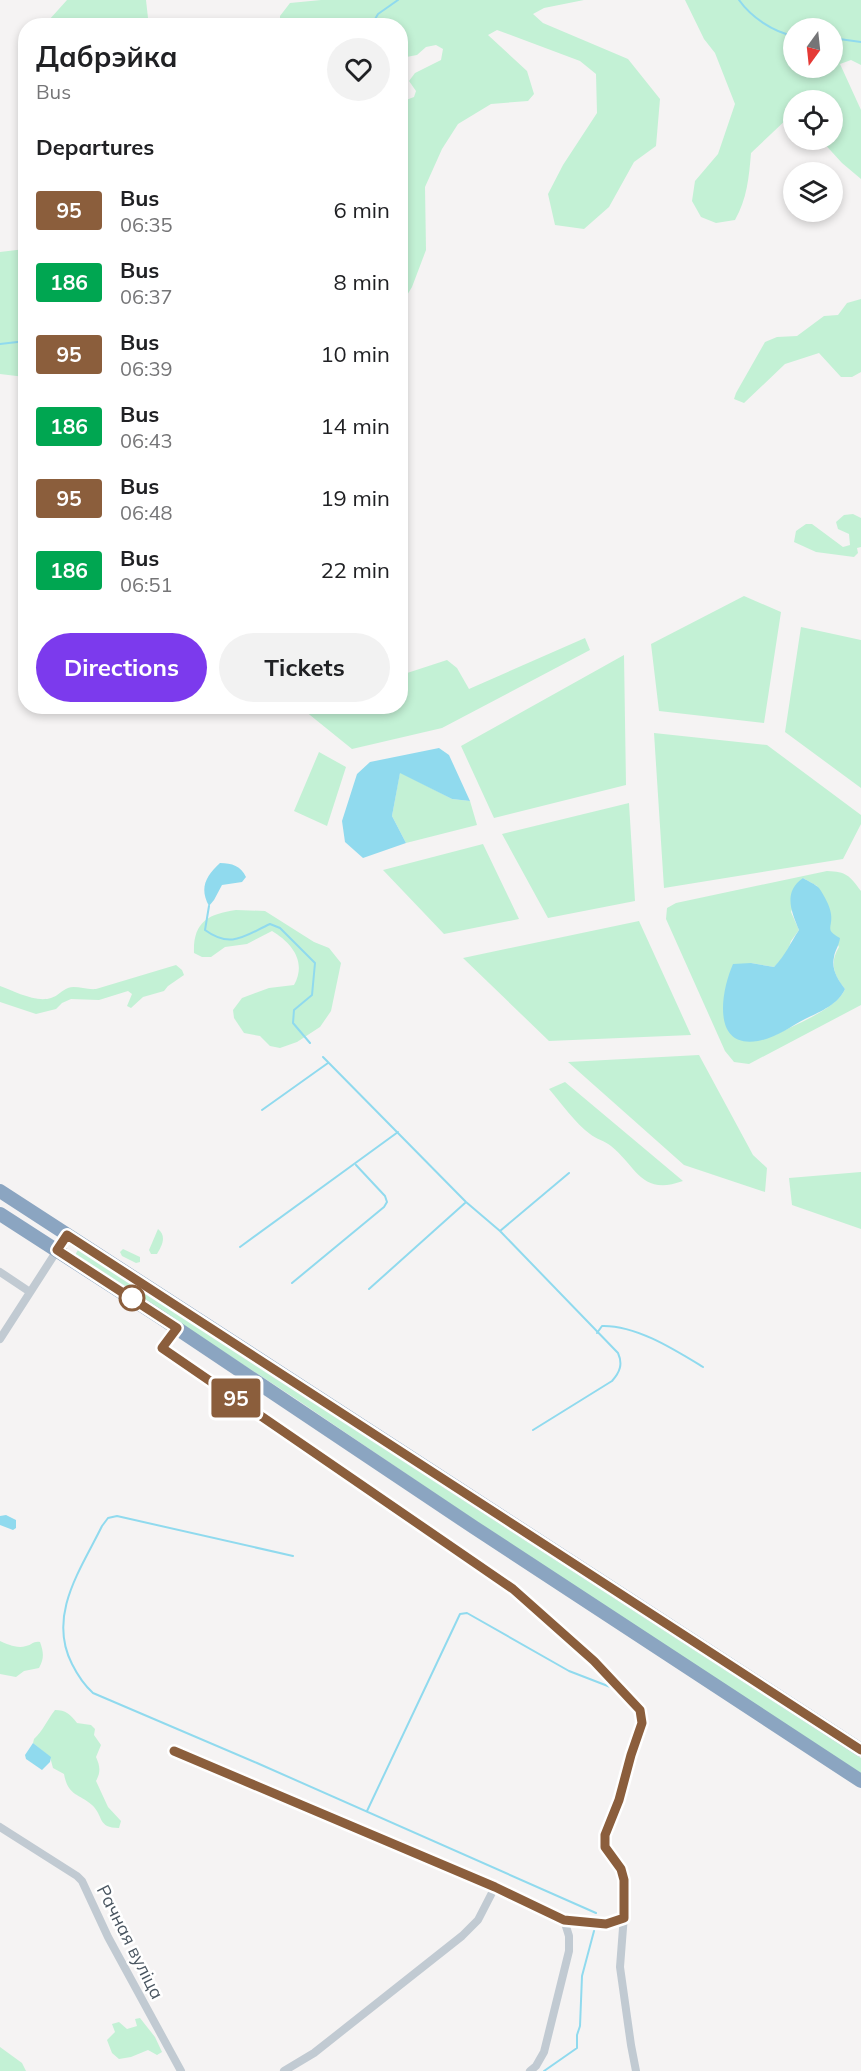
<!DOCTYPE html>
<meta charset="utf-8">
<style>
:root{--surface:#fff;--page:#f2f2f2;--text:#202124;--muted:#757577;--accent:#7c3aed}
body{margin:0;font-family:Mulish,sans-serif;background:var(--page);color:var(--text);height:100vh;display:flex;flex-direction:column;font-size:22px;white-space:nowrap}
*{box-sizing:border-box;margin:0}
p{font-size:20px;color:var(--muted)}
.icon{flex:none;width:33px;height:33px;fill:none;stroke:currentColor;stroke-width:2;stroke-linecap:round;stroke-linejoin:round}
.map{position:relative;flex:1;overflow:hidden}
.panel{position:absolute;left:18px;top:18px;width:390px;height:696px;display:flex;flex-direction:column;background:var(--surface);border-radius:24px;box-shadow:0 3px 9px #0003}
.panel>*{flex:none}
.badge{padding:0 12px;border-radius:4px;font-size:21px;line-height:39px}
.needle{width:39px;rotate:195deg}
.buttons{position:absolute;left:783px;top:18px;display:grid;gap:12px}
.buttons a{display:grid;place-items:center;width:60px;height:60px;border-radius:50%;background:var(--surface);box-shadow:0 3px 9px #0003;font-size:30px}
.map>.badge{position:absolute;translate:-50% -50%;box-shadow:0 0 0 3px #fff}
h2{padding:0 18px;font-size:22px;line-height:54px}
.round{display:grid;place-items:center;flex:none;width:63px;height:63px;border-radius:32px;background:var(--page)}
.head{display:flex;align-items:center;justify-content:space-between;height:102px;padding:0 18px}
h1{font-size:28px;font-weight:700;line-height:45px}
.button{display:flex;gap:12px;margin-top:auto;padding:12px 18px}
.button a{flex:1;height:69px;border-radius:36px;background:var(--accent);color:#fff;font-size:24px;font-weight:700;line-height:69px;text-align:center}
.button a+a{background:var(--page);color:var(--text)}
ul{padding:0;list-style:none}
li{display:flex;align-items:center;gap:18px;height:72px;padding:0 18px}
li div{flex:1}
li b{display:block;font-size:22px}
li em{font-style:normal}
li .badge{min-width:66px;font-weight:700;text-align:center}
.map>svg:first-child{display:block}
.green{fill:#c3f1d5;fill-rule:evenodd}
.water{fill:#90daee}
.lines{fill:none;stroke-linecap:round;stroke-linejoin:round}
.stream{stroke:#90daee;stroke-width:2}
.street{stroke:#c1cad2;stroke-width:8}
.highway{stroke:#8ba5c1;stroke-width:14}
.line-casing{stroke:#fff;stroke-width:14}
.line{stroke:#8b5e3c;stroke-width:9}
.stop-dot{fill:#fff;stroke:#8b5e3c;stroke-width:3}
.labels{text-anchor:middle;stroke-width:5;stroke-linejoin:round;paint-order:stroke}
.street-label{font-size:18px;fill:#4a5661;stroke:#fff}
</style>
<div class="map">
<svg width="861" height="2071" viewBox="0 0 861 2071">
<rect width="100%" height="100%" fill="#f5f3f3"/>
<path class="green" d="M67 0H146L148 18 145 25H55L49 20Z
M321 0H584L544 8 533 14 543 23 628 59 660 99 656 146 634 162 609 207 584 229 555 225 548 194 563 165 597 113 596 74 580 61 497 30 488 35 527 71 534 94 528 101 491 104 458 124 442 149 425 187 426 250 412 287 401 305V96L406 100 414 97 416 91 409 81 415 73 441 60 443 49 436 45 426 47 417 55 401 58 400 26 280 25V16L290 3Z
M685 0H861V65L851 60 840 64 861 110V179L842 163 821 140H832V100H794L793 118 789 117 751 153C749 177 747 199 735 220L716 223 701 217 692 201 695 181 718 154 735 104 715 53 704 39ZM794 28H832V68H794Z
M25 249H26L25 377 0 374V252Z
M861 299V372L852 377H841L819 353 785 364 744 403 734 399 736 393 765 342 777 337 797 336 824 316 838 315 847 303Z
M853 514 861 518V547L857 548 858 553 854 557 816 552 794 542 796 531 806 524H812L843 547 850 545 849 534 838 529 836 522 844 515Z
M744 596 781 612 764 723 659 711 651 644Z
M801 627 861 640V788L785 732Z
M585 638 590 650 442 728 352 749 305 711 306 706H400L401 675 447 660 457 668 469 689Z
M624 655 626 785 494 818 461 746Z
M654 733 767 745 861 815V824L843 859 664 888Z
M319 752 346 767 327 826 294 811Z
M400 772 452 799 470 801 477 825 406 843 392 816Z
M629 803 635 901 548 918 502 834Z
M483 844 519 919 444 934 383 870Z
M827 871C847 872 849 875 861 891V1005L749 1064 734 1062 725 1051 666 919 667 908 676 903ZM803 878 817 886 831 915 829 928 839 947C829 963 834 975 845 989 837 1009 794 1025 775 1035L751 963 774 967 787 953 791 941 799 930 791 912Z
M236 910 265 911 314 942 329 948 341 963 331 1011 320 1027 297 1042 280 1048 270 1046 260 1036 244 1033 234 1018 233 1010 242 998 269 988 294 985C307 962 292 943 272 931L247 944 225 947 211 957H202L194 953C193 922 208 914 236 910Z
M639 921 691 1035 549 1041 463 958Z
M176 965 182 970 184 975 168 986 164 991 143 997 131 1008 127 1006 132 994 128 991 99 1000 71 999 62 1003 56 1009 36 1014 0 1002V986C14 991 36 1003 51 998 58 996 62 990 68 988 75 985 86 990 96 989Z
M699 1055 753 1155 767 1168 765 1192 684 1165 568 1062Z
M565 1082 683 1181C641 1196 637 1167 611 1146 605 1141 596 1139 590 1134 576 1124 561 1103 549 1089Z
M861 1172V1229L792 1205 789 1178Z
M158 1229C167 1236 162 1246 157 1254H151L149 1250Z
M123 1249 140 1257V1262L136 1263 122 1256 120 1252Z
M78 1250 861 1758V1774L458 1509 293 1397 75 1255Z
M0 1641C7 1644 17 1649 26 1646 32 1645 33 1641 40 1642 44 1653 44 1659 39 1668L24 1671 16 1677 0 1674Z
M55 1710C66 1710 70 1714 77 1723L91 1725 95 1729 94 1735 101 1745 96 1757C100 1766 101 1772 96 1781L108 1807 121 1821 119 1828C97 1828 104 1816 92 1805 78 1793 68 1796 64 1774L53 1768 50 1757 33 1743 34 1739C43 1731 47 1720 55 1710Z
M140 2018 155 2037 162 2052 157 2055 148 2050 131 2057 119 2059 112 2053 107 2040 115 2032 112 2024 119 2022 127 2029 137 2026 135 2019Z
M0 2047 22 2063 26 2071H0Z"/>
<path class="water" d="M439 748 449 755 470 801 452 799 400 773 392 816 406 843 363 858 345 842 342 821 357 774 370 762Z
M220 863C232 863 241 866 246 877L242 882 222 885 214 900 209 906C199 888 206 876 220 863Z
M803 878C808 881 815 884 819 888 824 895 830 906 831 914 833 928 824 929 840 938 839 946 835 950 834 957 831 969 838 980 845 989 838 1005 819 1012 805 1019 790 1027 775 1038 758 1041 711 1049 721 991 733 964L751 963 774 967C787 953 789 945 799 930 791 911 783 892 803 878Z
M6 1515 16 1520V1528L13 1530 0 1525V1516Z
M33 1743 51 1757 50 1762 42 1770 26 1759 25 1755Z"/>
<g class="lines">
<path class="stream" d="M739 0C751 17 773 32 794 36
M371 26 378 14 398 0
M832 38 861 42
M0 344 26 341
M209 906 205 930C231 949 244 936 270 924L280 928 315 963 312 995 294 1010 293 1023 310 1043
M323 1057 466 1202 500 1231 618 1353C623 1364 620 1372 612 1381L533 1430
M262 1110 328 1063
M500 1231 569 1173
M240 1247 398 1132
M292 1283 384 1207 387 1202 385 1196 356 1165
M369 1289 465 1203
M597 1333 602 1326C636 1325 675 1350 703 1367
M293 1556 117 1516 108 1518 102 1526C81 1569 47 1615 72 1664 78 1676 83 1684 93 1693L257 1763 596 1913
M367 1811 460 1614 467 1613 569 1671 613 1688
M544 2071 577 2048V2035L580 2026 582 1976 594 1931"/>
<path class="street" d="M0 1272 30 1292
M177 1328 162 1348 383 1498 513 1589 594 1661 641 1710 642 1723 631 1755 619 1800 605 1835V1847L621 1869 625 1880V1902L620 1967 631 2045 636 2071
M0 1339 67 1235
M174 1751 495 1887 564 1920 606 1924 624 1918
M0 1827 77 1876 82 1881 108 1937 181 2071
M284 2071 314 2053 462 1936 478 1920 495 1887
M530 2071 536 2066 544 2052 569 1951V1936L564 1920"/>
<path class="highway" d="M0 1191 861 1750
M0 1214 160 1317 475 1528 861 1781"/>
</g>
<g class="lines">
<g class="line-casing">
<path id="line" d="M174 1751 495 1887 564 1920 606 1924 624 1918V1880L621 1869 605 1847V1835L619 1800 631 1755 642 1723 640 1710 594 1661 513 1589 162 1348 177 1328 57 1250 67 1235 861 1750"/>
</g>
<use href="#line" class="line"/>
</g>
<circle class="stop-dot" cx="132" cy="1298" r="12"/>
<g class="labels">
<g class="street-label">
<text transform="translate(130 1942) rotate(63)" y="6">Рачная вуліца</text>
</g>
</g>
</svg>
<div class="buttons">
<a><svg class="needle" viewBox="-14 -14 28 28"><path d="M0-13l5 13h-10z" fill="#e53935"/><path d="M0 13l5-13h-10z" fill="#757577"/></svg></a>
<a><svg class="icon" aria-label="locate" viewBox="0 0 24 24"><circle cx="12" cy="12" r="6"/><path d="M12 2v4M12 18v4M2 12h4M18 12h4"/></svg></a>
<a><svg class="icon" aria-label="layers" viewBox="0 0 24 24"><path d="M12 4l9 5-9 5-9-5zM3 14l9 5 9-5"/></svg></a>
</div>
<b class="badge" style="left:236px;top:1398px;background:#8b5e3c;color:#fff">95</b>
<section class="panel">
<div class="head"><div><h1>Дабрэйка</h1><p>Bus</p></div><a class="round"><svg class="icon" aria-label="heart" viewBox="0 0 24 24"><path d="M12 20l-8-8c-3-5 5-10 8-4 3-6 11-1 8 4z"/></svg></a></div>
<h2>Departures</h2>
<ul>
<li><span class="badge" style="background:#8b5e3c;color:#fff">95</span><div><b>Bus</b><p>06:35</p></div><em>6 min</em></li>
<li><span class="badge" style="background:#00a651;color:#fff">186</span><div><b>Bus</b><p>06:37</p></div><em>8 min</em></li>
<li><span class="badge" style="background:#8b5e3c;color:#fff">95</span><div><b>Bus</b><p>06:39</p></div><em>10 min</em></li>
<li><span class="badge" style="background:#00a651;color:#fff">186</span><div><b>Bus</b><p>06:43</p></div><em>14 min</em></li>
<li><span class="badge" style="background:#8b5e3c;color:#fff">95</span><div><b>Bus</b><p>06:48</p></div><em>19 min</em></li>
<li><span class="badge" style="background:#00a651;color:#fff">186</span><div><b>Bus</b><p>06:51</p></div><em>22 min</em></li>
</ul>
<div class="button"><a>Directions</a><a>Tickets</a></div>
</section>
</div>
